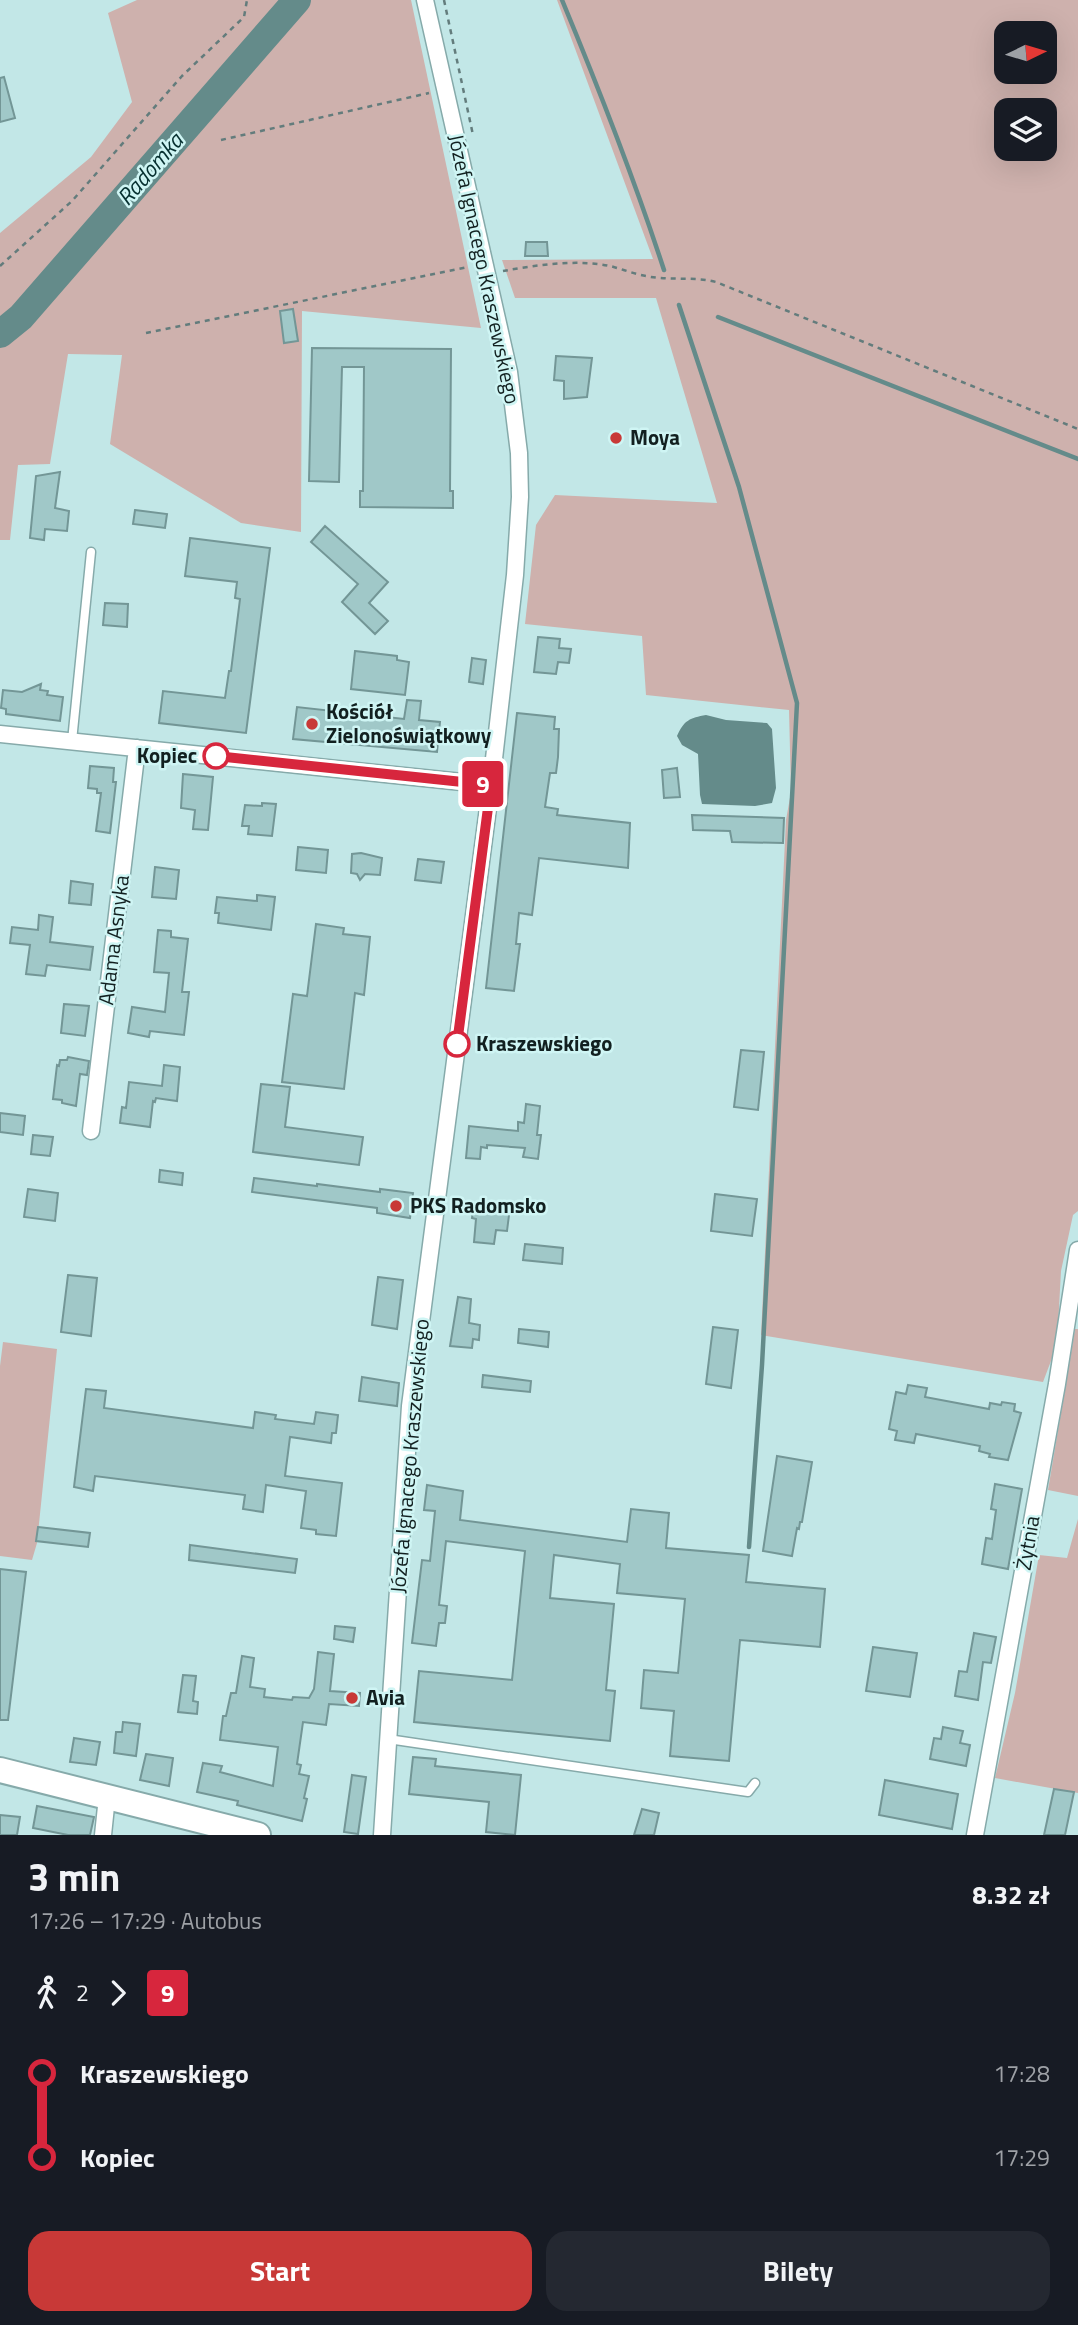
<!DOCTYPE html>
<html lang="pl">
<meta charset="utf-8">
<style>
:root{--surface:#171b24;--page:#242831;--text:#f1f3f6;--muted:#9ea1a6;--accent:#c83937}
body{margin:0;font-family:"Titillium Web",sans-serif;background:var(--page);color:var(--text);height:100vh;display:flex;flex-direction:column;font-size:26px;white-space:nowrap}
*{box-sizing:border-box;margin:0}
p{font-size:23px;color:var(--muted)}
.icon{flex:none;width:38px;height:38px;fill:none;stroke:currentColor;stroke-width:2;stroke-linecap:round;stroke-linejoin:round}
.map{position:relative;height:1835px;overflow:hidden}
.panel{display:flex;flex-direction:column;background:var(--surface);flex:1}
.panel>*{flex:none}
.badge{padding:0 14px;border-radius:5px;font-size:24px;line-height:46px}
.needle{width:46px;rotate:85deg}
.tools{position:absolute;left:994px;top:21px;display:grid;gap:14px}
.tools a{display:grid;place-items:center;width:63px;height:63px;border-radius:14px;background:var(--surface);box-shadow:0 7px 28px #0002;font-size:35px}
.map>.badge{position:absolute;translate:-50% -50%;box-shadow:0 0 0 4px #fff}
.legs{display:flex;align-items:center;gap:10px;height:77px;padding:0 28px;font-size:23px}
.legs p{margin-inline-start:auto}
.head{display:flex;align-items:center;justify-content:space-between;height:119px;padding:0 28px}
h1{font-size:38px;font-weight:700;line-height:52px}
.action{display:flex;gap:14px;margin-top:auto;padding:14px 28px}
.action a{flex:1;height:80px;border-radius:21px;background:var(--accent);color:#fff;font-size:28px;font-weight:700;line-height:80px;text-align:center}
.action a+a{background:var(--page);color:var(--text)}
ul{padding:0 28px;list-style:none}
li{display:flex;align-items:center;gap:24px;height:84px;font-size:26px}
li i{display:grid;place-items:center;width:10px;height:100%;margin:0 9px;background:currentColor}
li i::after{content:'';width:18px;height:18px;margin:-9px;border:5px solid;border-radius:50%;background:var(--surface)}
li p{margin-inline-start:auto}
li:first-child i{background:linear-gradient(#0000 50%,currentColor 0)}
li:last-child i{background:linear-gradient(currentColor 50%,#0000 0)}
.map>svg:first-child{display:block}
.green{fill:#ceb1ad;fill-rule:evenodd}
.water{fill:#648b8a}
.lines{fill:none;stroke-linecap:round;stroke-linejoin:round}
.stream{stroke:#648b8a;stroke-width:4.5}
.river{stroke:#648b8a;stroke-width:28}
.building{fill:#a0c8c8;stroke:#739696;stroke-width:2}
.service-casing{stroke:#86aaaa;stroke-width:11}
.minor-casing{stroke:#86aaaa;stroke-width:19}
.primary-casing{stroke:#86aaaa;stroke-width:28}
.path{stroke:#637c7c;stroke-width:2.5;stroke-dasharray:5 5;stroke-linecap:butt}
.service{stroke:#fff;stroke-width:8}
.minor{stroke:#fff;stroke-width:16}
.primary{stroke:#fff;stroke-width:24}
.line-1-casing{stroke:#fff;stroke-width:16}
.line-1{stroke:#d7263d;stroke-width:10}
.poi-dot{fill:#c83937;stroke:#cff5f4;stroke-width:2.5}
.stop-1-dot{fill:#fff;stroke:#d7263d;stroke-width:3.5}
.labels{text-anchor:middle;stroke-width:5;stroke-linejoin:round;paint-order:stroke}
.street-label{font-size:21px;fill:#122020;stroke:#cff5f4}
.poi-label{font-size:21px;font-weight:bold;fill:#122020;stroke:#cff5f4;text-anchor:start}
.stop-label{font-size:21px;font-weight:bold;fill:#122020;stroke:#cff5f4;text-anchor:end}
.water-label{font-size:23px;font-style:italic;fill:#063030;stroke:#cff5f4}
</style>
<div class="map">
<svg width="1078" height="1835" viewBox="0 0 1078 1835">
<rect width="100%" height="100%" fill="#c2e7e7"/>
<path class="green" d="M137 0H411L481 328 302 311 301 532 241 523 110 444 122 355 68 354 50 464 18 465 10 540H0V233L91 157 132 102 108 13Z
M557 0H1078V1211L1073 1215 1061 1271 1057 1345 1043 1382 761 1335 786 820 791 792 789 710 646 695 642 636 525 624 536 525 555 495 717 503 656 298H515L502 260 653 259ZM1006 33H1045V72H1006ZM1006 110H1045V149H1006Z
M1075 1329H1078V1496L1048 1490Z
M3 1342 57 1349 37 1543 32 1560 0 1556V1366Z
M1078 1519V1793L995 1778 1015 1693 1039 1555 1067 1558Z"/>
<path class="water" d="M706 715 726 720 767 723 772 729 776 788 772 803 755 806 702 804 700 795 698 754 682 745 677 736C684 720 690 718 706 715Z"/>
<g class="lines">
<path class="stream" d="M562 0C599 89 634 178 664 270
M679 305 739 487 797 703 762 1365 749 1547
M718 317 1078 459"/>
<path class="river" d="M0 334 21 317 297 0"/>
</g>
<path class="building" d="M4 77 15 118 0 122V78Z
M526 242H547L548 256H525Z
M293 309 298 341 284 343 280 311Z
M312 348 451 349 450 491H453V508L360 507V491H363L364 367H342L339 482 309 481Z
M556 356 592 358 587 397 564 399V381L554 380Z
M60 472 55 508 69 511 67 531 45 529 44 540 30 538 36 476Z
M135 510 167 514 165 528 133 524Z
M325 526 388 582 369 603 388 621 375 634 342 602 358 584 311 542Z
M190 538 270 548 246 733 159 723 163 691 225 698 229 671H231L240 599 235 598 237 582 185 576Z
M105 603 128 604 127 627 103 625Z
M538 637 560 639 559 648 571 649 569 663 558 662 556 674 534 672Z
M355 651 397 656V660L409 662 405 695 351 689Z
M472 658 486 660 483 684 469 682Z
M41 684 40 690 48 691 47 695 63 697 60 721 6 714V709L1 708 3 690 22 692Z
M407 700 421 701 419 720 440 722 437 752 293 739 297 707 404 719Z
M517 713 555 717 554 729H559L558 757 556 773H550L545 807 558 809 557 815 630 823 628 868 539 858 532 915 519 913 516 944H520L514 991 486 988Z
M90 766 114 768 113 782H116L110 833 96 831 101 793H97V789L88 788Z
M677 768 680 797 664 798 662 770Z
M183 774 213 777 208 830 193 829 195 810 181 808Z
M262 803 276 804 272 836 248 834 249 826H242L245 805 262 806Z
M692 815 784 818 783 843 732 842 730 831 693 830Z
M298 847 328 850 326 873 296 870Z
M361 853 382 858 380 875 365 874 360 880 357 874 351 873 352 854Z
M418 859 444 862 441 883 415 880Z
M155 867 179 870 176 899 152 897Z
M71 881 93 884 91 905 69 903Z
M257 895 275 897 271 930 218 923 219 913H215L217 897 257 901Z
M39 915 53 917 50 942 93 947 90 970 47 965 45 976 26 974 30 945 10 943 12 927 38 930Z
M316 924 344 928 343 934 370 937 364 995 355 993 344 1089 282 1082 293 994 307 996Z
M158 930 171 931V937L188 939 182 992H189L184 1035 150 1031 149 1037 128 1033 132 1007 165 1012 169 973 154 972Z
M64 1004 89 1006 85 1036 61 1033Z
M741 1050 764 1052 758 1110 734 1107Z
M68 1057 89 1061 87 1075 80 1074 76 1106 62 1103V1100L53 1099 57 1065 59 1066 60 1060H67Z
M164 1065 180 1067 177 1101 156 1098 155 1102 153 1101 150 1127 120 1123 122 1107 126 1108 129 1082 162 1086Z
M261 1084 290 1087 285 1127 363 1137 359 1165 253 1152Z
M526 1104 540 1106 537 1135H541L538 1159 523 1157 525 1148 487 1145V1148L481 1147 480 1159 466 1158 469 1126 518 1131V1122L524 1123Z
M0 1113 25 1116 23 1135 0 1132Z
M33 1135 53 1137 50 1156 31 1154Z
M160 1170 183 1173 182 1185 159 1182Z
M254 1178 317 1186V1184L380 1192V1189L413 1193 410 1218 377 1213V1208L252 1192Z
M28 1189 58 1193 55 1221 24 1217Z
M715 1194 757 1199 752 1236 711 1231Z
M474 1203 510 1207 507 1231 496 1230 494 1244 474 1242 476 1219 472 1218Z
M525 1244 563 1248 562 1264 523 1260Z
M68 1275 97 1278 91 1336 61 1332Z
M378 1277 403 1280 397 1329 372 1325Z
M458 1297 471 1299 469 1323 480 1325 479 1340 473 1339 472 1348 450 1346Z
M713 1327 738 1330 731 1388 706 1384Z
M519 1329 549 1332 548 1347 518 1343Z
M483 1375 531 1381 530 1392 482 1387Z
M362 1377 399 1383 397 1406 359 1401Z
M908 1385 927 1388 925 1397 989 1409 990 1403 1001 1405 1002 1402 1015 1404 1014 1411 1021 1413 1008 1460 989 1457 990 1454 979 1451 980 1446 916 1434 914 1443 895 1440 897 1431 889 1429 896 1392 906 1394Z
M86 1389 106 1391 104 1408 253 1428 255 1412 276 1415 275 1419 314 1424 316 1412 338 1415 336 1433H332L331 1443 290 1437 285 1476 342 1483 336 1536 316 1534V1530L301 1528 306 1491 266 1485 263 1512 243 1509 245 1495 95 1476 93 1491 74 1487Z
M777 1456 812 1462 802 1522H800L799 1529 797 1528 792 1556 763 1551Z
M995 1484 1022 1489 1008 1569 982 1564 986 1538 992 1539 996 1510 991 1509Z
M427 1485 463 1491 460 1520 627 1542 631 1509 669 1513 666 1548 749 1555 746 1582 825 1589 820 1647 740 1640 729 1761 670 1756 674 1711 641 1708 644 1670 678 1673 685 1599 617 1593 620 1564 554 1555 550 1598 614 1604 606 1690 615 1691 610 1741 414 1722 419 1671 512 1680 525 1551 446 1541 439 1605 447 1606 445 1623H439L436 1646 412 1643 422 1560 430 1561 435 1511 424 1510Z
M38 1527 90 1533 88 1547 36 1541Z
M190 1545 297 1559 295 1573 189 1560Z
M0 1569 26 1572 8 1720H0Z
M335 1626 355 1628 353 1642 334 1639Z
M974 1633 996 1637 991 1663 983 1662 978 1700 955 1696 959 1671 967 1672Z
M873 1647 917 1653 910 1697 866 1691Z
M318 1652 334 1654 330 1691 360 1693 359 1706 329 1704 326 1725 303 1722 297 1764 301 1765 299 1774 309 1776 304 1798 307 1799 302 1821 237 1805 238 1801 197 1792 203 1763 222 1766 220 1772 273 1786 278 1747 220 1740 223 1716H226L231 1693H236L242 1656 254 1658 250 1687 265 1689 264 1697 292 1700 293 1697 309 1698 314 1689Z
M183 1675 196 1676 193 1701 198 1702 197 1714 178 1712Z
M123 1722 140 1724 136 1756 114 1753 116 1732H122Z
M943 1727 963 1731 960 1743 970 1745 966 1766 930 1759 934 1738 941 1739Z
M74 1738 100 1742 96 1765 70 1762Z
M146 1754 173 1758 169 1786 140 1780Z
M413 1757 436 1759 435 1766 521 1775 515 1835 486 1832 489 1802 409 1794Z
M352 1775 366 1777 358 1834 344 1832Z
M885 1780 958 1794 952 1829 879 1815Z
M1054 1789 1074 1792 1065 1835H1044Z
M37 1806 94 1817 90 1835H68L33 1828Z
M642 1809 659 1813 654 1835H634Z
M0 1815 20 1817 17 1835H0Z"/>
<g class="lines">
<g class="service-casing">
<path id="service" d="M72 741 91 552
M388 1739 748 1792 755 1783"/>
</g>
<g class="minor-casing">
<path id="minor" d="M0 734 491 785
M91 1131 137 748
M103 1835 107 1797
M382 1835 410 1406 491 785 515 575 520 497 519 453 509 372 425 0
M975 1835 1057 1384 1078 1250"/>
</g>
<g class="primary-casing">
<path id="primary" d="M0 1770 258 1835"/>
</g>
<path class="path" d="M444 0 473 135
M221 140 429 93
M0 266 72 201 182 76 244 17 247 0
M503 271C537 265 576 259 610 266 622 269 634 274 646 276 669 281 692 276 716 282L1078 429
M146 333 468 267"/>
<use href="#service" class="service"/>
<use href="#minor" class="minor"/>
<use href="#primary" class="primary"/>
</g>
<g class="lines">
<g class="line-1-casing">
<path id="line-1" d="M216 756 491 785 457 1044"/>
</g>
<use href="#line-1" class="line-1"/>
</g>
<g class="poi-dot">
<circle cx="616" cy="438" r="7"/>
<circle cx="312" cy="724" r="7"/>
<circle cx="396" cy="1206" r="7"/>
<circle cx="352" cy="1698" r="7"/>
</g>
<g class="stop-1-dot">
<circle cx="216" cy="756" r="12"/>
<circle cx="457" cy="1044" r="12"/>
</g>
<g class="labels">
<g class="street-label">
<text transform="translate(484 269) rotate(78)" y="7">Józefa Ignacego Kraszewskiego</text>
<text transform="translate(114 940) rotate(-83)" y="7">Adama Asnyka</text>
<text transform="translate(410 1456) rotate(-85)" y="7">Józefa Ignacego Kraszewskiego</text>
<text transform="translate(1028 1543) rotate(-80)" y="7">Żytnia</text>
</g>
<g class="poi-label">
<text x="630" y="445">Moya</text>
<text x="326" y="719">Kościół<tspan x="326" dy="24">Zielonoświątkowy</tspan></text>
<text x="410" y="1213">PKS Radomsko</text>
<text x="366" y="1705">Avia</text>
</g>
<g class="stop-label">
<text x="197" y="763">Kopiec</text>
<text x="476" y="1051" text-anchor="start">Kraszewskiego</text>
</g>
<g class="water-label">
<text transform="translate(150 169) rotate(-49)" y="8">Radomka</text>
</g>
</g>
</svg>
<div class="tools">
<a><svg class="needle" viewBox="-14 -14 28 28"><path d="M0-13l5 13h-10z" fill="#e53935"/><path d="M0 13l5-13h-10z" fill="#9ea1a6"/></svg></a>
<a><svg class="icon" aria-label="layers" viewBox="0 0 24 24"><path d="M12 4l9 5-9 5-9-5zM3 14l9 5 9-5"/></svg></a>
</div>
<b class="badge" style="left:483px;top:784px;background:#d7263d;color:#fff">9</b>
</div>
<section class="panel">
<div class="head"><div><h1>3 min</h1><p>17:26 – 17:29 · Autobus</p></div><b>8.32 zł</b></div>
<div class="legs"><svg class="icon" aria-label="walk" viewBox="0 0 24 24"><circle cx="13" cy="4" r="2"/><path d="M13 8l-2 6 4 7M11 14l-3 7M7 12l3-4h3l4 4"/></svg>2<svg class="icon" aria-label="forward" viewBox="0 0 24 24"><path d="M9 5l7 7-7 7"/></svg><b class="badge" style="background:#d7263d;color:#fff">9</b></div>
<ul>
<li><i style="color:#d7263d"></i><b>Kraszewskiego</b><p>17:28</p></li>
<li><i style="color:#d7263d"></i><b>Kopiec</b><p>17:29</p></li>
</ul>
<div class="action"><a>Start</a><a>Bilety</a></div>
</section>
